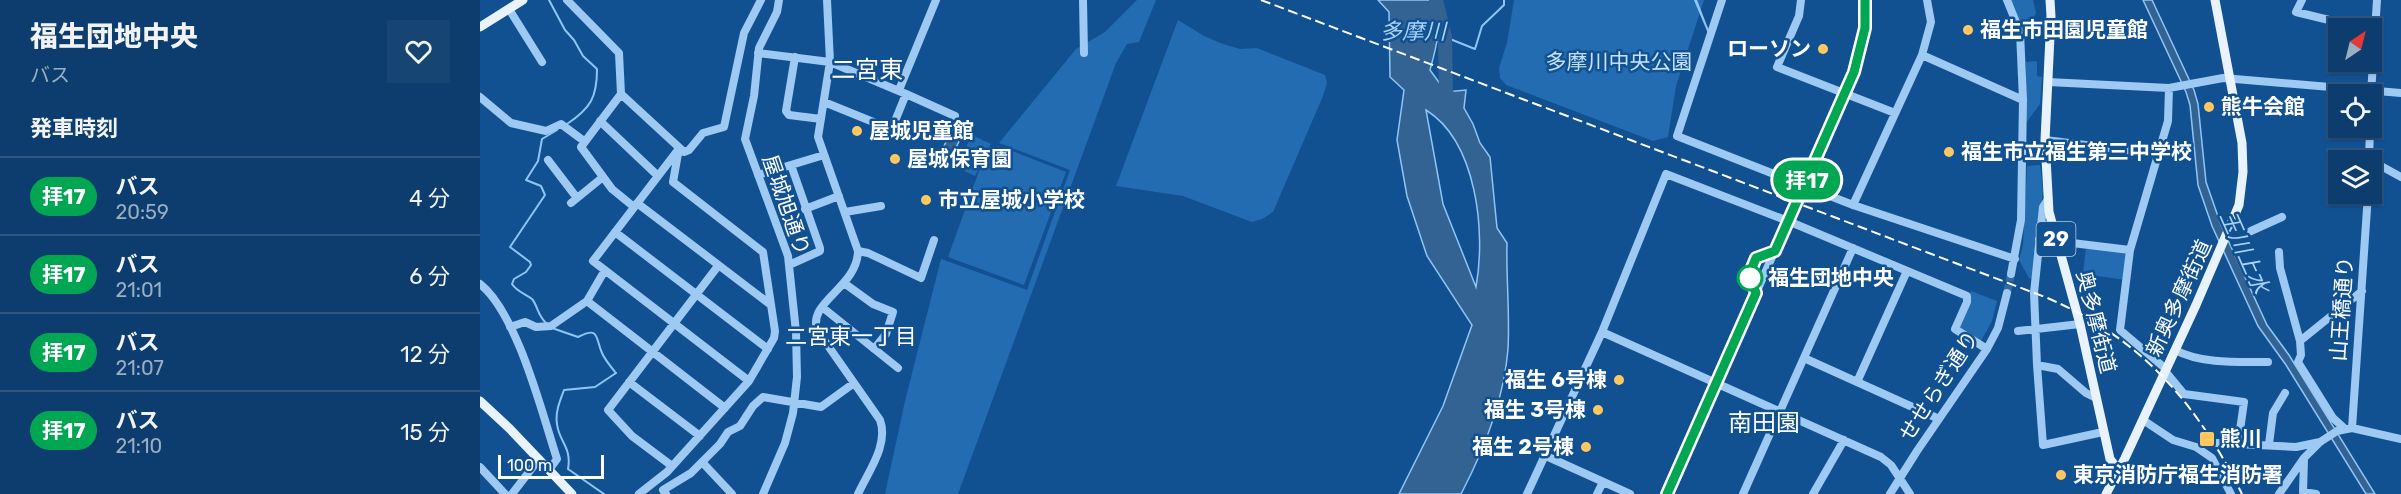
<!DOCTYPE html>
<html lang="ja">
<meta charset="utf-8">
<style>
:root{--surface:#0d3d6e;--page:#164473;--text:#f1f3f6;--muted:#9aaec2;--line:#2d5681}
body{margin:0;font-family:Rubik,"Noto Sans JP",sans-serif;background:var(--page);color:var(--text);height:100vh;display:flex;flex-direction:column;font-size:22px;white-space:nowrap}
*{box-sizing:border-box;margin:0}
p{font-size:20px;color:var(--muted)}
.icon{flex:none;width:33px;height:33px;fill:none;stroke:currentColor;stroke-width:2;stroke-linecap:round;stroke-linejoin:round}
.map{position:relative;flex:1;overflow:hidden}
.side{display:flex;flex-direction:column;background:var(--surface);width:480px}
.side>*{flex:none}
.badge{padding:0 12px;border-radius:20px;font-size:21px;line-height:39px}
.needle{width:39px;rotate:35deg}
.tools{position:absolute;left:1848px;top:18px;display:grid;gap:12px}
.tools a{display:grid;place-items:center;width:54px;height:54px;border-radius:0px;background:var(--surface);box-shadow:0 2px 4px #0004,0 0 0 2px var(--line);font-size:30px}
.scale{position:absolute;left:18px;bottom:15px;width:106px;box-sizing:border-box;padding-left:6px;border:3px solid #fff;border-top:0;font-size:16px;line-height:21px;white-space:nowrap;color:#fff;-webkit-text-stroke:4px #115192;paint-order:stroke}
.map>.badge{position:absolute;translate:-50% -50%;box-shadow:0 0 0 3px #fff}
h2{padding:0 30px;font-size:22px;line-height:54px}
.round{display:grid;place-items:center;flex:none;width:63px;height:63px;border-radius:0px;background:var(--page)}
.overview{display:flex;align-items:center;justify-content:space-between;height:102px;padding:0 30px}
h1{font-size:28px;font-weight:800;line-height:45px}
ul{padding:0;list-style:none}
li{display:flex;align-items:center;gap:18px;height:78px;padding:0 30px;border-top:2px solid var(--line)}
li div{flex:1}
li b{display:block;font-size:22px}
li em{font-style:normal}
li .badge{min-width:66px;font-weight:700;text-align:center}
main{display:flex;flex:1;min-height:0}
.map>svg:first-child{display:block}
.green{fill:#236cb1}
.water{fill:#336392;stroke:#8fc5f6;stroke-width:1.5;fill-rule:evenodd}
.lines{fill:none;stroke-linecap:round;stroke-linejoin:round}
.stream{stroke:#8fc5f6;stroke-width:2}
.river{stroke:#336392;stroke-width:14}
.minor-tunnel{stroke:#356ba2;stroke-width:8;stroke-dasharray:8 4;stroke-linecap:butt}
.minor{stroke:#9dc9f3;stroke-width:8}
.major{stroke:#e9f3ff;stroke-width:9}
.rail{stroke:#fff;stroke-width:2;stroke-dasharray:10 4.5;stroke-linecap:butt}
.line-casing{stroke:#fff;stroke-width:14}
.line{stroke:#00a651;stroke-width:9}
.poi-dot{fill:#ffc75f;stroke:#115192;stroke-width:2}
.stop-dot{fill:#fff;stroke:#00a651;stroke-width:3}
.labels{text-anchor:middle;stroke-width:5;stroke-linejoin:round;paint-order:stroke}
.shield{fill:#115192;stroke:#b8cbde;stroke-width:1.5}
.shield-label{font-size:20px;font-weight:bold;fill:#fff}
.poi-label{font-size:21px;font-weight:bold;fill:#fff;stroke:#115192;text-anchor:start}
.park-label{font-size:21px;fill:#c5e2fd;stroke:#115192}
.street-label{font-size:21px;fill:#fff;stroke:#115192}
.stop-label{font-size:21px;font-weight:bold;fill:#fff;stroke:#115192;text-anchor:start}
.water-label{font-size:22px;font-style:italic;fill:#a9d3fa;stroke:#115192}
.neighbourhood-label{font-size:22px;fill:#fff;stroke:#115192}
.quarter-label{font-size:24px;fill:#fff;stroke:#115192}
</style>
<main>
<section class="side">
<div class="overview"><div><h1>福生団地中央</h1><p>バス</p></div><a class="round"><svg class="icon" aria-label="heart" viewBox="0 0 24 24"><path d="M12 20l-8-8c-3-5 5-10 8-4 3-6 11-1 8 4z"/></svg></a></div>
<h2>発車時刻</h2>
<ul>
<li><span class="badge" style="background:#00a651;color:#fff">拝17</span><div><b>バス</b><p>20:59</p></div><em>4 分</em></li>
<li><span class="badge" style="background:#00a651;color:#fff">拝17</span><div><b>バス</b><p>21:01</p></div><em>6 分</em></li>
<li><span class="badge" style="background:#00a651;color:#fff">拝17</span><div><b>バス</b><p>21:07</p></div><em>12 分</em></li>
<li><span class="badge" style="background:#00a651;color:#fff">拝17</span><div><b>バス</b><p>21:10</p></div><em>15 分</em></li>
</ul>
</section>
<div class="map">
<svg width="1921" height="494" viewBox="0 0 1921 494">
<rect width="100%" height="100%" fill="#115192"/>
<path class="green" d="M657 0H676L659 42 647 44 636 63 478 494H405L425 401 461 259 547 290 590 170 519 143 596 49 625 32Z
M1034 0H1224L1196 86 1188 137 1173 141 1026 85 1020 78 1019 68 1027 43Z
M1528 0H1553L1556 13 1543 38Z
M698 20 724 36 743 44 760 49 777 48 845 75 847 83 843 96 793 212 782 219 772 222 703 196 636 186Z
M1557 61V76L1562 77 1560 104 1546 123V62Z
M492 135 511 144 495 176 476 167Z
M519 146 586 172 544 285 468 257 499 171Z
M1560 165 1563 190 1553 279 1549 278 1539 260 1543 245 1547 166Z
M1606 247 1646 253V280L1603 274Z
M1491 291 1517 301 1512 321 1501 341 1477 325Z"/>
<path class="water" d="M898 0H956C962 25 957 45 950 70L966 92 986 90 984 108 993 124 1000 143 1010 157 1017 228 1027 243C1026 278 1030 314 1028 349 1024 399 1004 450 981 494H919L963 406 992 325 947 256 927 196 917 140 924 90 910 77 909 12ZM946 110C997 142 1006 232 996 287L963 204Z
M1663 0H1672L1714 90 1718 104 1726 182 1741 225 1787 325 1809 355 1895 494H1886L1806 365 1778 326 1732 226 1718 185 1710 105 1706 92Z
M474 126 484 132 472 155 462 150Z"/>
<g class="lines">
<path class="stream" d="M69 0 85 30 94 40 103 56 117 69C117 97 111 108 87 124
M1215 0 1229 33
M1216 0 1228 31
M965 37 995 49 1002 26 1024 5V0
M67 324C57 315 58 306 52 299 46 294 37 292 32 284L34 279 46 272 51 265 50 262 30 247 65 195 61 186 46 180 58 161 62 139 77 130
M72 328 98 337C120 326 115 337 122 353 125 360 131 367 136 373L115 387 84 390C80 401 75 412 77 424 79 442 92 447 88 469L124 494"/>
<path class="river" d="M956 0 965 37 966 92 974 109"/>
<path class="minor-tunnel" d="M1527 293 1531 274"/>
<path class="minor" d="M87 0 139 53 141 94 204 152 209 150 223 133 244 127 264 33 281 0
M347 0 350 62 338 137 378 251C377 288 328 301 337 330L400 420C409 445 388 472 378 494
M603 0 604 53
M1242 0 1197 136 1373 205 1535 259
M1321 0 1319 16 1297 67 1415 113
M1527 0 1540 32 1543 100 1541 220 1531 274
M1822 0 1816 12 1882 28
M29 9 62 62
M278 53 350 62 426 94
M1442 55 1543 100
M315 57 306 111 309 115 341 119
M1568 82 1689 88 1743 78 1921 93
M419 90 456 0
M141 94 101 147 132 189 154 207
M1891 94 1897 0
M0 97 31 123 66 131 81 124 104 141
M344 102 408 128 413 126 426 94 475 116
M120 121 178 176
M1565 140 1679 154
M198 150 113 261 269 381
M68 160 97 198
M1889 160 1890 128
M1892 161 1921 177
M278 175 344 155
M1568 199 1563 207 1554 293 1557 365 1578 369 1606 393 1616 398
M91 203 123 177
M157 203 291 305
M1373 205 1442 55 1451 22 1447 0
M325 209 359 196
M365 212 401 206
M1771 231 1802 217
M135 232 288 349
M1559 239 1650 250
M378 251 388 253 441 278 454 240
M1799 252 1800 268 1820 341 1882 291
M309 265 340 251V248L311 165
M125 270 107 301 245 408
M364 283 393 304 413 312 406 334 394 349
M0 284C37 313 62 413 77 459L69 470
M342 307 418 368
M30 327 45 322 56 327 71 326 107 301
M1538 331 1600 324
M1122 332 1401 457 1411 465 1430 494
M1820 341 1821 355 1818 362 1853 418 1864 428
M1695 350C1721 364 1758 362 1788 362
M1324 358 1459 419
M1557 365 1563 445 1623 432
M1686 369 1640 330 1650 250 1688 121 1689 88
M1685 371 1704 394 1764 402 1758 444
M149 382 220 436
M1377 382 1427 271
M1663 420 1693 440 1716 447 1732 458 1751 494
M1872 428 1888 194
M1737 443 1816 447 1840 442
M1789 444 1793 413 1805 393
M1066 456 1150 494
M1824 459 1823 492 1836 494
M222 462 252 494
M192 466 152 436 128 410 238 266
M0 467 25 494
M32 494 59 459
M159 494 187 472 269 381 294 338 295 331 283 252 193 182 199 148
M186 494 183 490 211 473 240 444 248 432 260 426 273 406 283 397 341 407 374 383
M283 494 305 443 313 413 317 377 316 332 308 256 265 139 274 96 279 48 297 12 299 0
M1047 494 1122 332 1186 174 1308 221 1487 296V302L1475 329 1507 349
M1117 494 1123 482
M1187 494 1374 72 1385 28V0
M1263 494 1373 248
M1333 494 1364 440
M1410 494 1437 451 1507 349 1518 328 1527 293
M1799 494 1824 458 1840 442 1857 431 1872 428 1921 439"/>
<path class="major" d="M1570 0 1571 16 1565 140 1569 212 1600 324 1630 459 1638 470
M0 27 43 0
M0 401 30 429 92 494
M1626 494 1645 458 1716 305 1759 205 1763 172 1762 143 1735 0"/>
<path class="rail" d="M781 0 1565 297C1660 337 1717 403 1762 494"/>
</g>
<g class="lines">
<g class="line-casing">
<path id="line" d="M1187 494 1276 293 1269 275 1276 258 1295 251 1374 72 1385 28V0"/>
</g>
<use href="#line" class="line"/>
</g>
<g class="poi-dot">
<circle cx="1488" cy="30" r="6"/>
<circle cx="1343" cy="49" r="6"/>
<circle cx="1729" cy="107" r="6"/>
<circle cx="377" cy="131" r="6"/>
<circle cx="1469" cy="152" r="6"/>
<circle cx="415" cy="159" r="6"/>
<circle cx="446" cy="200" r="6"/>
<circle cx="1139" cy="380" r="6"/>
<circle cx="1118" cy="410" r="6"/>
<rect x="1719" y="431" width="16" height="16" rx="3"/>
<circle cx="1106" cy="447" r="6"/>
<circle cx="1581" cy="475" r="6"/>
</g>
<circle class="stop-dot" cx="1270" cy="278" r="12"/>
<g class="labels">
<rect class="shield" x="1556.5" y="222" width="39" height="34" rx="4.5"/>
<g class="shield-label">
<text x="1576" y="246">29</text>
</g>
<g class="poi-label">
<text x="1500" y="37">福生市田園児童館</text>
<text x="1331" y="56" text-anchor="end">ローソン</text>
<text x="1741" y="114">熊牛会館</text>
<text x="389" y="138">屋城児童館</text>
<text x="1481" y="159">福生市立福生第三中学校</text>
<text x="427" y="166">屋城保育園</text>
<text x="458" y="207">市立屋城小学校</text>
<text x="1127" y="387" text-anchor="end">福生 6号棟</text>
<text x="1106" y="417" text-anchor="end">福生 3号棟</text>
<text x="1740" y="446">熊川</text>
<text x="1094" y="454" text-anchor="end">福生 2号棟</text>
<text x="1593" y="482">東京消防庁福生消防署</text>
</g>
<g class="park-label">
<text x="1139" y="69">多摩川中央公園</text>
</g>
<g class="street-label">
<text transform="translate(306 205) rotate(71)" y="7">屋城旭通り</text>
<text transform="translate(1699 298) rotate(-65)" y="7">新奥多摩街道</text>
<text transform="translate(1862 309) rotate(-86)" y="7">山王橋通り</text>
<text transform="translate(1616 322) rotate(76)" y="7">奥多摩街道</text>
<text transform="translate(1459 386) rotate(-57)" y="7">せせらぎ通り</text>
</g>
<g class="stop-label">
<text x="1288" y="285">福生団地中央</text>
</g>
<g class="water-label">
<text x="933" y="39">多摩川</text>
<text transform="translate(1765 252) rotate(66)" y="8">玉川上水</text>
</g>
<g class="neighbourhood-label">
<text x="371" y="344">二宮東一丁目</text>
</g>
<g class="quarter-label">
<text x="387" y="78">二宮東</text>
<text x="1284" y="431">南田園</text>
</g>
</g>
</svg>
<div class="tools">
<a><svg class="needle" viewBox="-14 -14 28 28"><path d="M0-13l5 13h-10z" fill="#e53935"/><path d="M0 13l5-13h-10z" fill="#9aaec2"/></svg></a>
<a><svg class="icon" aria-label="locate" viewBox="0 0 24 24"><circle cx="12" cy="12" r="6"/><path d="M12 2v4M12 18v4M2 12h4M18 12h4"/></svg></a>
<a><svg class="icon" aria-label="layers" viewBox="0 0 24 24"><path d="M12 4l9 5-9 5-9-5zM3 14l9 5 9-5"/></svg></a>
</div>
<div class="scale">100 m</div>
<b class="badge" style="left:1327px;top:180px;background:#00a651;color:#fff">拝17</b>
</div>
</main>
